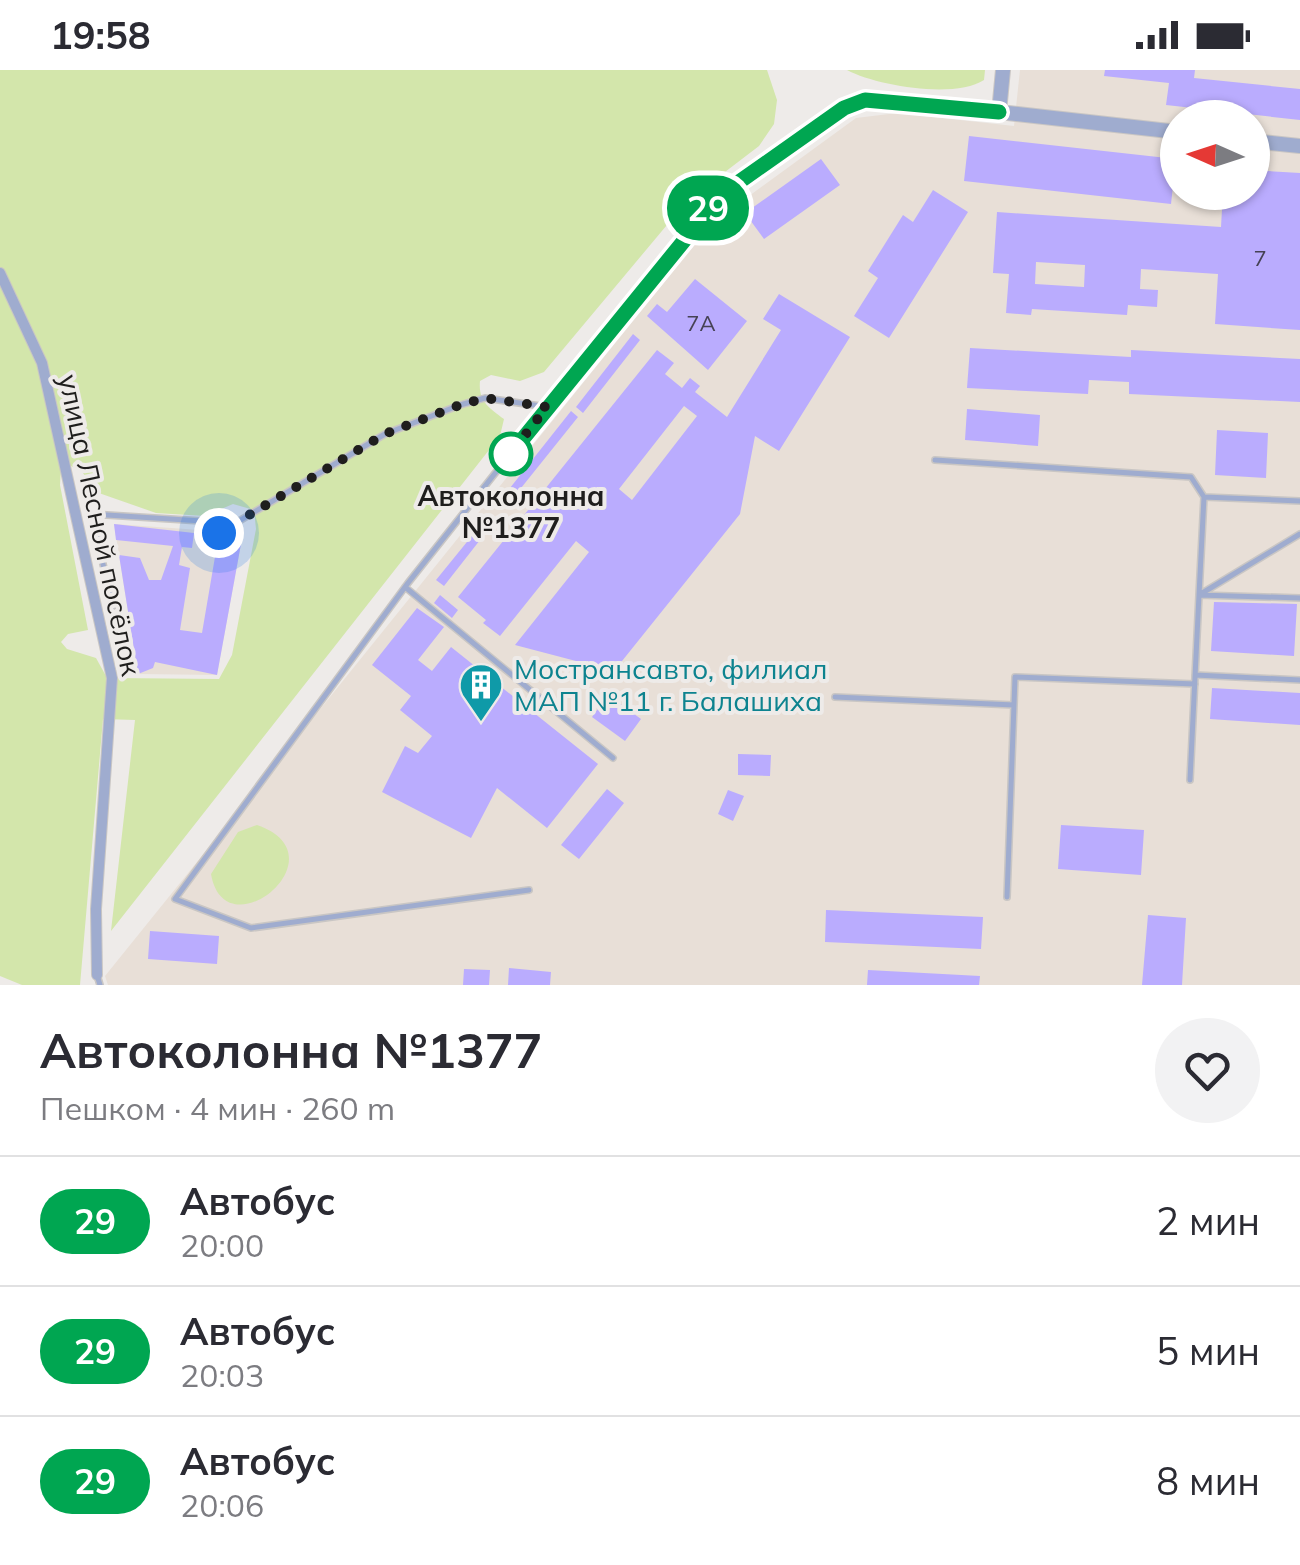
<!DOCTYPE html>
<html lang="ru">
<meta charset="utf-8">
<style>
:root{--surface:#fff;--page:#f2f2f3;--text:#2b2b33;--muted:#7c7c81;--line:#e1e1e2}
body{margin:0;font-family:Mulish,sans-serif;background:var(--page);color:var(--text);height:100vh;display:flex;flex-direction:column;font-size:38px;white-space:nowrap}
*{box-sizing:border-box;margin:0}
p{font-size:32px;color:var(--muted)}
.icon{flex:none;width:55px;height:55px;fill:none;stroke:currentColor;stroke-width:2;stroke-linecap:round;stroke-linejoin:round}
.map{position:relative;height:915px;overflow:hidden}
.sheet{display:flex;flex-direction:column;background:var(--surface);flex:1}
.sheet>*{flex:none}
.badge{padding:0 20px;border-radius:32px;font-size:35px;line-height:65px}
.needle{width:65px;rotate:273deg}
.fabs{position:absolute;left:1160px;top:30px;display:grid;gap:20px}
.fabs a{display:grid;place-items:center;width:110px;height:110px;border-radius:50%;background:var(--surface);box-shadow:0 2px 8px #0004;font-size:50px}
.you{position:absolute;width:50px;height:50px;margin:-25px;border:8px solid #fff;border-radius:50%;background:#1a73e8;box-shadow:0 0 0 15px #1a73e833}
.map>.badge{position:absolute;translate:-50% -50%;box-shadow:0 0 0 5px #fff}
.round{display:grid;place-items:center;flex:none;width:105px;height:105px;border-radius:52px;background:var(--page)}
.head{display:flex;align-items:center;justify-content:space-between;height:170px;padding:0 40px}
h1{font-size:48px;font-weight:700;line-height:75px}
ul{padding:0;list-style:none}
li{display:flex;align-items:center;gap:30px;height:130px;padding:0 40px;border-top:2px solid var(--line)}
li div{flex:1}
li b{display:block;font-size:38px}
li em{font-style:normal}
li .badge{min-width:110px;font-weight:700;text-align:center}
.status{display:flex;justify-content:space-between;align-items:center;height:70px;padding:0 50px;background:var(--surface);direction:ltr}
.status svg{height:28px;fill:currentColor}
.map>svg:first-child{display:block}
.built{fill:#e8dfd7;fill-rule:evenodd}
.green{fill:#d3e6ab;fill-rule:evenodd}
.building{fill:#baacfe;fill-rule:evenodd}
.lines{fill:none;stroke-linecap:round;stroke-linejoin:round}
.service-casing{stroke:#c9c6c4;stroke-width:8}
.minor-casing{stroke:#c9c6c4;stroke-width:12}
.tertiary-casing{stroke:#c9c6c4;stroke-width:16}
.service{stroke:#9faccf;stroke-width:5}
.minor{stroke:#9faccf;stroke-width:10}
.tertiary{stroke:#9faccf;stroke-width:14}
.line-casing{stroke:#fff;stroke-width:22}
.line{stroke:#00a651;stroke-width:15}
.walk{stroke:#1f1e1d;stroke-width:10;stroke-dasharray:0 18}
.stop-dot{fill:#fff;stroke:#00a651;stroke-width:5}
.labels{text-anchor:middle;stroke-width:8;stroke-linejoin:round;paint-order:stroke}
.number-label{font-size:22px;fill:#464255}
.stop-label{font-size:28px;font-weight:bold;fill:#1f1e1d;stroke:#eeebe9}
.street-label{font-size:28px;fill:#1f1e1d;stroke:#eeebe9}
.culture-label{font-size:28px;fill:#0d838f;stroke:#eeebe9;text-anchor:start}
</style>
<div class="status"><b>19:58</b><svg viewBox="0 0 49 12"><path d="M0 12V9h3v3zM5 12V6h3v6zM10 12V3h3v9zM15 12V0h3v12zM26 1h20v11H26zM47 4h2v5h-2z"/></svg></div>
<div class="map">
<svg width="1300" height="915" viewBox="0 0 1300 915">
<rect width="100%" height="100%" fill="#eeebe9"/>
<path class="built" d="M1020 0H1300V915H108L105 906 712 153 856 48 897 43 1014 56ZM1178 48H1252V122H1178Z
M114 454 214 461 241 474 217 605 138 604Z"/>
<path class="green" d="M0 0H767L777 30 774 54 759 76 687 131 544 302 520 311 491 305 480 311C478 331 489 338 504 349L500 366 111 861 135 650 103 649 80 915H22L0 906ZM68 395 81 400 96 422 156 443 205 446 233 434 254 440 256 459 232 585 219 609 112 608 106 606 96 588 67 579 61 572 68 564 88 560 60 415 61 398Z
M847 0H985L984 10C955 29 877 16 847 0Z
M257 755C345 785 225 884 211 804L238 762Z"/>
<path class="building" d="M1105 0H1195L1194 8 1300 19V50L1166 35 1169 13 1104 6Z
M969 66 1176 89 1171 134 964 111Z
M821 89 840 115 764 169 745 143Z
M1252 100 1300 103V260L1215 254 1218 204 1141 199 1140 219 1158 220 1157 237 1128 235 1127 245 1032 239 1031 245 1006 243 1009 204 993 203 997 142 1221 157 1223 122H1252ZM1036 192 1085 195 1084 217 1035 214Z
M933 120 968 142 889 268 854 246 878 208 868 201 903 145 913 152Z
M695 209 747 251 708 300 647 246 657 234 667 242Z
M779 224 850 267 779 381 755 366 740 444 614 601 515 575 589 482 576 471 500 566 483 553 486 550 458 527 657 280 674 293 665 304 682 318 690 308 700 316 695 322 727 347 781 260 763 249ZM684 336 697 346 632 430 619 419Z
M633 264 640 270 583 343 576 337Z
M970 278 1131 287V280L1300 289V332L1129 324V312L1089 310 1088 324 967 318Z
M967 339 1040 345 1038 376 965 370Z
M571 341 578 347 505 438 498 433Z
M1217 360 1268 363 1266 408 1215 405Z
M484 451 491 456 444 516 436 510Z
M114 454 194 463 192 478 182 477 179 495 190 498 180 560 202 563 216 481 228 483 229 474H241L217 605 155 592 153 598 138 604 119 485 140 488 149 510H161L173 476 116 470Z
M440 525 458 540 452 548 434 533Z
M1214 532 1297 534 1294 586 1211 581Z
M417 538 444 557 418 590 432 601 451 577 598 694 547 758 497 718 471 768 382 722 405 676 418 683 432 666 400 640 411 626 372 595Z
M1212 618 1300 623V655L1210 649Z
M608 625 641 649 625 671 592 647Z
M738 684 771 685 770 706 738 705Z
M607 719 624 733 579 789 561 775Z
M728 720 744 726 733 751 718 744Z
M1061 755 1144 760 1141 805 1058 799Z
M826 840 983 847 981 879 825 872Z
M1148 845 1186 848 1182 915H1142Z
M150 861 219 866 217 894 148 889Z
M509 898 551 902 550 915H508Z
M464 899 490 900 489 915H463Z
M868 900 980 906 979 915H867Z"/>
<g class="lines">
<g class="service-casing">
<path id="service" d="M935 390 1191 407 1204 427 1199 525 1300 464
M504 392 408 513 175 829 251 858 529 820
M1204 427 1300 431
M219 463 385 364 460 335 485 328 547 337
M405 517 613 688
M113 536 91 444 234 453
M1195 605 1300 610
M835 627 1014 635
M1190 710 1199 525 1300 528
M1007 827 1015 607 1195 614
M97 905 100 915"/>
</g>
<g class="minor-casing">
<path id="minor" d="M0 203 42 293 112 608 96 839 97 905
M504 392 722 124 844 38 865 30 999 42"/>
</g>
<g class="tertiary-casing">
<path id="tertiary" d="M1003 0 999 42 1178 62
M1252 71 1300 76"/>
</g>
<use href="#service" class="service"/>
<use href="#minor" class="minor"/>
<use href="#tertiary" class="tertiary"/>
</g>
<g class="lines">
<g class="line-casing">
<path id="line" d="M504 392 722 124 844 38 865 30 999 42"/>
</g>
<use href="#line" class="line"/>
<path class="walk" d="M219 463 385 364 460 335 485 328 547 337 504 392 511 384"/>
</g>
<defs>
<g id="building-pin" transform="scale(2.25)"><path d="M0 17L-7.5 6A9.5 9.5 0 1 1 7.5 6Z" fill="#0f9aa8" stroke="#eeebe9"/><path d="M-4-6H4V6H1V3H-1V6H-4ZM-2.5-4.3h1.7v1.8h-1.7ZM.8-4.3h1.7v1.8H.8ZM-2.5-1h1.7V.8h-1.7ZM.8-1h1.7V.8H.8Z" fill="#fff"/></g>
</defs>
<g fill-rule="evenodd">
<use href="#building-pin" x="481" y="615"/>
</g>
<circle class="stop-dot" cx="511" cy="384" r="20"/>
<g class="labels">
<g class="number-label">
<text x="1260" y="196">7</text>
<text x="701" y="261">7А</text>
</g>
<g class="stop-label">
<text x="511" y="436">Автоколонна<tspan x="511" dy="32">№1377</tspan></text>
</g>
<g class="street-label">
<text transform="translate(100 455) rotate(78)" y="10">улица Лесной посёлок</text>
</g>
<g class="culture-label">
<text x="514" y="609">Мострансавто, филиал<tspan x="514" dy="32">МАП №11 г. Балашиха</tspan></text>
</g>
</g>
</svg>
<div class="fabs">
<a><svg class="needle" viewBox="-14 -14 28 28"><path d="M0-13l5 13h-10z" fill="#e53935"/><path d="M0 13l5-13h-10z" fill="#7c7c81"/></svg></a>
</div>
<div class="you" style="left:219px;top:463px"></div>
<b class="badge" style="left:708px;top:138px;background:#00a651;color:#fff">29</b>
</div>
<section class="sheet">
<div class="head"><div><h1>Автоколонна №1377</h1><p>Пешком · 4 мин · 260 m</p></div><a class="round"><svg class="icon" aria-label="heart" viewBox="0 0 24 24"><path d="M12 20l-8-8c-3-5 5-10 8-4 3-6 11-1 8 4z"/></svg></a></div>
<ul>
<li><span class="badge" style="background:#00a651;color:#fff">29</span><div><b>Автобус</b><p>20:00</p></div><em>2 мин</em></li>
<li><span class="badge" style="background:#00a651;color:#fff">29</span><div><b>Автобус</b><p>20:03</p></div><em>5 мин</em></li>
<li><span class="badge" style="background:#00a651;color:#fff">29</span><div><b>Автобус</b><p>20:06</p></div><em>8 мин</em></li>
</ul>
</section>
